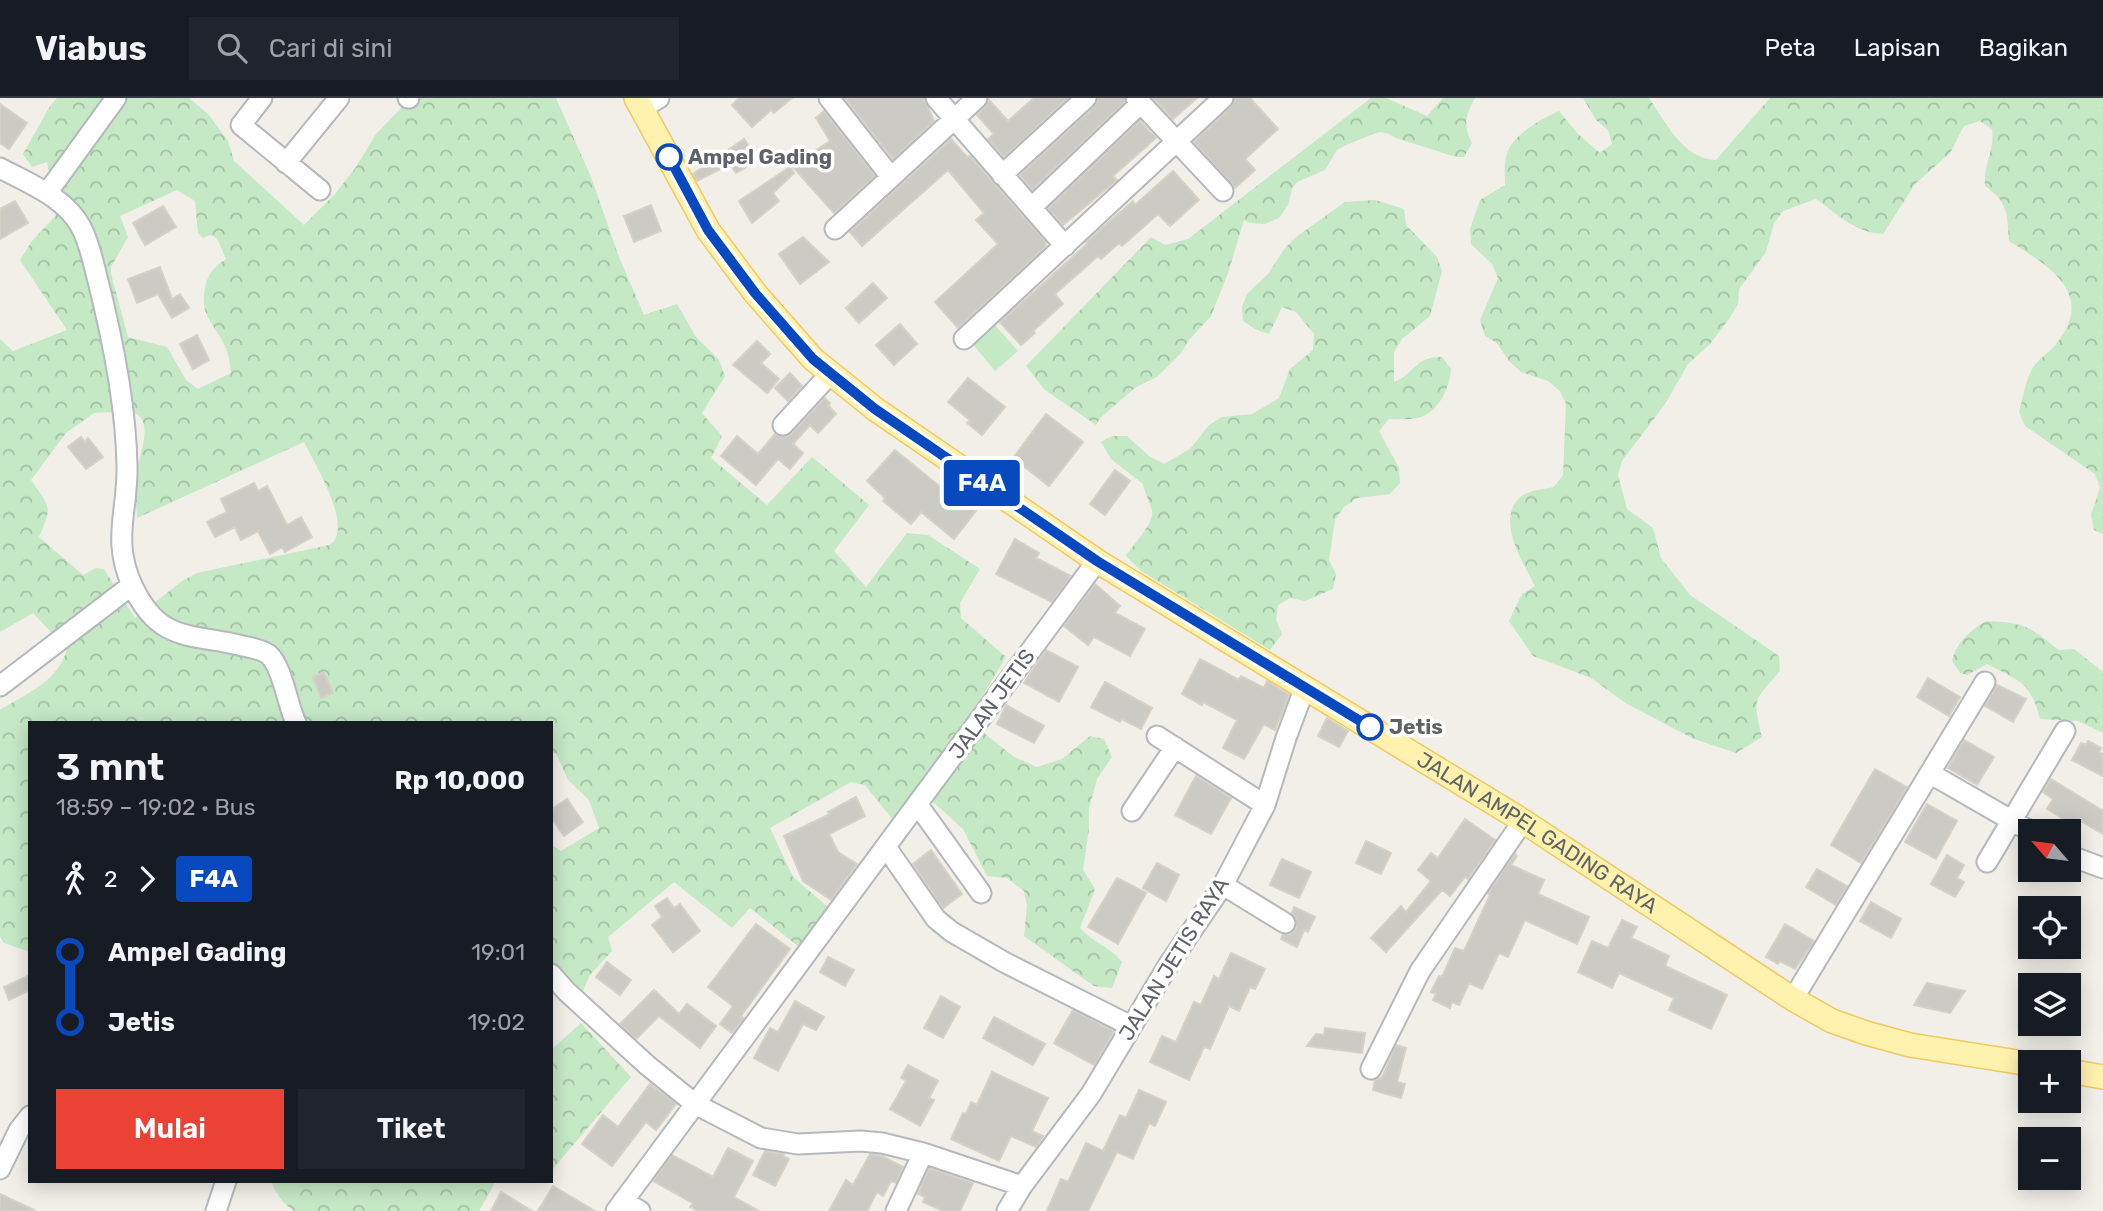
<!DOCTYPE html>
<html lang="id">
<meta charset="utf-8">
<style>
:root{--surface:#171b24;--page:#20242c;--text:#f1f3f6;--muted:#9ea1a6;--line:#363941;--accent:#ea4335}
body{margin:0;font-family:Rubik,sans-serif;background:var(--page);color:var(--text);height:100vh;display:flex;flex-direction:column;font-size:26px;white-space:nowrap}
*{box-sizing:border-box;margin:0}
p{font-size:23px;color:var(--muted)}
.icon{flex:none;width:38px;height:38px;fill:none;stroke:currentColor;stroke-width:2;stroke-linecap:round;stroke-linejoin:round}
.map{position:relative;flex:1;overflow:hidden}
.sheet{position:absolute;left:28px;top:623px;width:525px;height:462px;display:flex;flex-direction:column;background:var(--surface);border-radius:0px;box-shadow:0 4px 18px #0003}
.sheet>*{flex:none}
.badge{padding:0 14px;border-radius:5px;font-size:24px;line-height:46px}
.needle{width:46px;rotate:298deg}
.tools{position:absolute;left:2018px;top:721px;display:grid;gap:14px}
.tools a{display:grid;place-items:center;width:63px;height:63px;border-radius:0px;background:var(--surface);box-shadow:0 4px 18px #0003;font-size:35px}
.map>.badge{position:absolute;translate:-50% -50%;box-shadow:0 0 0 4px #fff}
.legs{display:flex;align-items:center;gap:10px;height:77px;padding:0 28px;font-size:23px}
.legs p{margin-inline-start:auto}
.headline{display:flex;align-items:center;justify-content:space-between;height:119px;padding:0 28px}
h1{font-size:38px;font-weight:600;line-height:52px}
.cta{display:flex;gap:14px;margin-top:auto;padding:14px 28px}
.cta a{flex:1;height:80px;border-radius:0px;background:var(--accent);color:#fff;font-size:28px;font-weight:600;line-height:80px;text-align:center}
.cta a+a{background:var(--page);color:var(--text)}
ul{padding:0 28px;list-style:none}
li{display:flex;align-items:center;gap:24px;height:70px;font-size:26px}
li i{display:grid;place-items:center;width:10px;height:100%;margin:0 9px;background:currentColor}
li i::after{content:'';width:18px;height:18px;margin:-9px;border:5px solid;border-radius:50%;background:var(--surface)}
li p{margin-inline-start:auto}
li:first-child i{background:linear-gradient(#0000 50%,currentColor 0)}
li:last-child i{background:linear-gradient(currentColor 50%,#0000 0)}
header{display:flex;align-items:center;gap:42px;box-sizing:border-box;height:98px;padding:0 35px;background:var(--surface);border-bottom:2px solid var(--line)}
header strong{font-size:33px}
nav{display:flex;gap:38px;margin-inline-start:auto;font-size:24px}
.search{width:490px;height:63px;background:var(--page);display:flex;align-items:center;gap:18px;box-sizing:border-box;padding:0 24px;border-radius:0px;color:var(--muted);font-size:26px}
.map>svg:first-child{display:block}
.forest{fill:url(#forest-crowns);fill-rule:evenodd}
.garden{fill:#c5e8c5}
.building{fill:#cccac5;stroke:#d6d1c6;stroke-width:2}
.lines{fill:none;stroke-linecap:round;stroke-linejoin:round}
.minor-casing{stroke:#b5b8bc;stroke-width:23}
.major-casing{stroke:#f2c960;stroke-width:26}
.minor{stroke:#fff;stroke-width:19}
.major{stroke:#fff2af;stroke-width:23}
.line-1-casing{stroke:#fff;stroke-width:16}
.line-1{stroke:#0849c0;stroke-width:10}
.stop-1-dot{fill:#fff;stroke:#0849c0;stroke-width:3.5}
.labels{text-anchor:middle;stroke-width:7;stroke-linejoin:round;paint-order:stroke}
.stop-label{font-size:21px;font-weight:bold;fill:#5f6368;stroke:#fff;text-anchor:start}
.street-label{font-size:21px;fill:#5f6368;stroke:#fff}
</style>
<header>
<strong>Viabus</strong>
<div class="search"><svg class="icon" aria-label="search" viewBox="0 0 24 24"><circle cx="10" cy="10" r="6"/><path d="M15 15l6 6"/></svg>Cari di sini</div>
<nav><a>Peta</a><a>Lapisan</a><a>Bagikan</a></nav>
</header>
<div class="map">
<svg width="2103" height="1113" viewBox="0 0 2103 1113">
<defs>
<pattern id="forest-crowns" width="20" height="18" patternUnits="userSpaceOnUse" patternTransform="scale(1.75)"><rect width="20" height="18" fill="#c5e8c5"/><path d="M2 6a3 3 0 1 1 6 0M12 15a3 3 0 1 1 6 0" fill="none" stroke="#a3c0a4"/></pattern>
</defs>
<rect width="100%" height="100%" fill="#f1efe8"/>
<path class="forest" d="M57 0H189L209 17 228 43 234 63 304 127 335 96 356 69 376 36 411 0H556L591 79 619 159 644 217 677 206 696 239 719 262 725 278 702 315 722 338 711 360 767 407 812 359 869 407 834 453 866 489 907 435 928 437 980 471 960 505 961 520 1006 559 968 622 1014 659 1037 669 1062 661 1090 638 1104 641 1112 659 1097 681 1089 710V731L1083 772 1095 791 1080 830C1092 844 1110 849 1122 864L1112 890 1094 888 1024 838 1027 808 1024 793 1007 780 987 778 963 731 932 703 910 698 893 722 865 687 851 684 770 730 793 779 828 809 799 849 750 810 732 830 674 784 608 839 612 853 590 877 582 895 551 889V747L561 753 599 730 589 702 568 682 556 655 551 656V625H30V854L4 845 0 839V612C27 595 58 584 67 551L33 515 0 534V241L13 253 67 232 20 162 32 143 59 114 47 64 32 69 23 56 50 8ZM177 92 195 103 198 135 203 140 210 137 217 140 226 161C216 167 209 174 206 186 198 217 213 223 225 248 229 257 230 266 231 275L198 291 186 282 167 249 128 239 111 176V169L128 139 120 118ZM94 315C103 315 131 312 138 317 153 328 138 361 136 376 134 390 136 406 137 420L304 344C314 364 356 433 329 447L197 475 182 483 135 520 104 471 96 470 83 477 39 439C53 407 50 410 31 382L66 335Z
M1371 0H1386L1427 18 1443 0H1475C1465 17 1463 28 1472 45L1464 59H1456L1396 40 1389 36 1381 34 1373 36 1344 48 1337 52 1325 72 1297 84 1292 91 1288 107 1279 120 1265 126 1250 125 1244 122 1228 175 1211 218 1189 242 1181 255 1157 279 1136 289 1100 320 1096 327 1045 292 1026 268 1151 139 1165 147 1188 141Z
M1583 0H1649C1666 25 1683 61 1716 62L1770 0H2103V436L2094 432 2091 417 2100 390 2095 376 2025 328 2019 314C2023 300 2026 279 2034 268 2041 259 2051 253 2057 245 2096 195 2049 168 2009 143 2007 116 2009 105 1985 88 1983 67 1995 52 1992 31L1980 23 1964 28 1950 55 1915 86 1883 136C1856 135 1837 116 1816 101L1783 113 1774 125 1766 154 1739 191 1738 206 1729 221 1710 246 1688 266 1665 306 1622 363 1618 377 1627 411 1653 430 1661 460 1690 497 1779 558 1780 573C1754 603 1752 600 1762 639L1736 655 1694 641 1627 606 1591 580 1533 558 1509 523 1522 496 1535 488C1523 464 1493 419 1523 397 1531 392 1545 391 1554 389L1563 377 1566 306 1560 293 1548 283 1521 274 1509 263 1497 245 1485 238 1480 222 1498 180 1492 166 1471 146 1470 131 1480 102 1505 87C1505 78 1504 68 1506 59 1510 38 1541 21 1559 13L1578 36 1600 55 1612 46 1608 32 1596 22Z
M1375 102 1404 111 1406 127 1437 159 1442 173 1430 218 1402 241 1394 254V284C1415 276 1415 258 1442 259L1451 271C1450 290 1438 315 1418 320 1409 322 1398 321 1389 321L1379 333 1399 370 1400 385 1390 396 1357 400 1344 409 1335 422 1329 462 1336 476 1333 491 1305 503 1290 500 1278 507 1276 522 1282 536 1270 552 1141 473 1126 458C1132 448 1155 424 1152 413 1150 404 1145 396 1143 386L1111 361 1101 344 1112 338H1127L1149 358 1164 366 1190 351 1209 327 1222 319 1252 316 1279 300 1290 271 1313 252 1314 236 1296 214 1282 209 1269 236 1255 231 1243 223 1242 209 1247 196 1268 176 1285 150 1296 139 1345 104Z
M1987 523C2027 525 2028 528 2059 552L2074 551 2103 574V635L2078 623 2040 621C2031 584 2018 582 1987 566L1967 577 1960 575 1952 563C1956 545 1971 531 1987 523Z
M581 925 631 979 551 1073V952Z
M271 1083H496L479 1113H294C283 1105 276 1096 271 1083Z"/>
<path class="garden" d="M993 225 1018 253 995 273 971 244Z"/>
<path class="building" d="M739 0H792L774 15 771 12 752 29 732 7Z
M845 0H924L934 23 893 61Z
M1034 0H1068L1004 59 988 41 994 36 977 17 986 8 989 2 1008 23Z
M1098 0H1124L1125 4 1032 92 1020 77 1089 14 1097 4Z
M1153 0H1197L1173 21Z
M1235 0H1250L1278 31 1245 61 1255 72 1235 90 1194 44 1231 9Z
M0 6 27 25 9 51 0 45Z
M824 13 875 78 834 115 792 68 830 43 816 20Z
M1140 23 1156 40 1113 78 1117 82 1063 127 1048 110Z
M744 41 759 62 736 75 730 66 697 83 693 76Z
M951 41 967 59 970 58 1045 143 1046 148 958 230 935 204 998 146 976 122 984 115 948 72 862 148 850 134Z
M790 69 794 75 773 95 779 103 752 125 739 103Z
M1173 73 1199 102 1170 128 1158 116 1122 148 1119 145 1101 161 1098 158 1055 196 1063 206 1033 233 1035 235 1021 247 1000 224 1087 146 1086 144 1102 130 1133 103 1135 107Z
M15 103 28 125 0 141V111Z
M651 107 661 133 634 144 624 118Z
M163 108 176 129 145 147 133 125Z
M803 139 829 164 800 186 779 156Z
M160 169 172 201 180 196 189 210 172 220 158 196 137 205 128 181Z
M873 185 887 200 859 225 846 210Z
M900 226 917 246 894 267 876 247Z
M197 237 209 262 193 271 180 246Z
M757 243 770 256 761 265 779 281 767 295 733 267Z
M790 275 802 288 788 303 775 290Z
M968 280 1005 309 982 337 967 325 970 322 948 304Z
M825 300 830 305 828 307 836 316 818 335 810 327 793 346 803 355 790 371 778 361 756 387 721 358 737 338 758 356 775 336 786 339 792 335Z
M1046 316 1083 344 1049 388 1013 360Z
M81 339 85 344 88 340 103 359 86 371 68 349Z
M895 352 954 400 959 394 979 409 954 441 921 414 911 426 883 403 885 400 867 383Z
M1115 372 1130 383 1105 417 1090 406Z
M254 385 258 393 267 388 287 427 301 419 312 439 285 454 282 449 270 456 258 433 241 442 235 429 215 439 207 424 227 414 221 401Z
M1015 441 1039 455 1036 460 1071 478 1052 504 996 476Z
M1095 486 1120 508 1115 515 1145 531 1130 558 1094 539 1088 547 1064 528Z
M1046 552 1078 569 1059 604 1024 585Z
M1200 561 1239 582 1241 578 1264 590 1267 583 1289 597 1275 632 1264 626 1244 661 1223 650 1237 622 1203 604 1202 607 1182 596Z
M324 574 333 595 321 600 313 579Z
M1928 580 1960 599 1949 618 1917 599Z
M1105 584 1152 610 1141 631 1122 621 1120 624 1091 609Z
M1997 587 2026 601 2013 624 1985 608Z
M1006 607 1044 628 1034 645 997 626Z
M1327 620 1348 633 1339 649 1318 638Z
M1964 642 1994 659 1977 687 1948 670Z
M2088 643 2101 650 2099 654 2103 656V678L2072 662 2081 645 2086 647Z
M1875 671 1907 689 1861 765 1831 747Z
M1196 678 1231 700 1211 736 1175 717Z
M2051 681 2103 713V736L2079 722 2075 728 2047 711 2053 701 2043 694Z
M856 699 865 718 829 736 838 754 857 766 831 802 803 783 784 738 830 716 828 714Z
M567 701 583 724 564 738 551 719V712Z
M1927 706 1957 723 1936 761 1905 744Z
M1465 721 1495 742 1468 781 1465 779 1450 798 1442 792 1386 854 1371 840 1401 808 1406 814 1431 783 1418 772 1431 755 1438 760Z
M1366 743 1391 755 1381 776 1356 765Z
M931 752 962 796 943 810 913 766Z
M1515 756 1517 758 1511 767 1544 782 1538 796 1589 819 1577 846 1525 822 1508 859 1499 855 1482 891 1469 885 1459 907 1452 904 1450 910 1433 902 1436 896 1431 894 1439 878 1442 879 1455 850 1464 853 1490 797 1488 795Z
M1947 757 1964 767 1957 780 1964 784 1955 799 1931 786Z
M1282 761 1311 774 1299 800 1270 787Z
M1157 765 1179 777 1166 803 1143 790Z
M1817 771 1847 788 1836 807 1806 789Z
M1117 780 1146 795 1118 846 1088 829Z
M667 800 674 810 680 806 700 833 673 854 652 827 662 819 655 808Z
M1871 804 1901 821 1891 840 1860 823Z
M1294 809 1315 819 1308 834 1304 832 1297 849 1281 841 1283 837 1290 836 1296 831V820L1292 815Z
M1622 822 1637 829 1631 840 1669 858 1665 868 1727 897 1711 931 1669 912 1674 900 1619 875 1612 890 1578 874 1592 843 1608 850Z
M756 826 790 851 741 918 744 920 732 935 720 926 733 908 708 889Z
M1785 826 1814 843 1795 871 1780 863 1778 866 1766 859Z
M1231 855 1265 871 1255 891 1250 889 1239 913 1229 908 1210 951 1204 949 1189 982 1150 964 1162 938 1176 944 1194 904 1201 907 1214 878 1219 881Z
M828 859 854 872 845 888 820 874Z
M607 864 631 882 620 897 596 879Z
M30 877V892L9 902 4 889Z
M1927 885 1955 891 1965 893 1950 915 1914 907Z
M654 892 679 916 687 906 716 928 700 950 659 918 636 941 620 926Z
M941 898 960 909 943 940 924 930Z
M795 903 824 919 816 932 803 926 778 973 754 960 770 930 778 934Z
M1073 912 1114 933 1094 967 1054 945Z
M994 919 1045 946 1033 967 983 940Z
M1325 930 1365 935 1362 955 1307 948 1316 936 1324 937Z
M1396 947 1406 950 1397 984 1405 986 1401 1000 1373 992 1375 982 1382 980Z
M908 967 938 983 929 1000 934 1002 920 1028 890 1011 906 983 901 980Z
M992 974 1048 1000 1032 1033 1043 1038 1036 1049 1011 1038 999 1063 951 1041 963 1015 966 1016 971 1004 977 1007Z
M650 986 676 1006 656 1032 646 1024 612 1068 582 1046 603 1017 618 1029Z
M1139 992 1166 1004 1155 1028 1149 1025 1133 1061 1117 1054 1088 1113H1047L1061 1081 1068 1084 1086 1045 1103 1053 1120 1017 1126 1020Z
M728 1050 753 1063 734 1099 759 1113H698L690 1109 693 1105 653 1083 672 1057 713 1079Z
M765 1053 784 1056 783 1058 789 1061 775 1088 753 1077Z
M870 1056 882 1058 903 1069 896 1085 891 1083 883 1098 877 1094 867 1113H829L846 1082 853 1087Z
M929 1070 973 1085 960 1113H943L923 1104 925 1099 918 1096Z
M553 1088 595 1113H538Z
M501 1094 532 1113H491Z
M0 1096 36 1113H0Z"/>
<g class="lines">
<g class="minor-casing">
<path id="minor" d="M262 0 241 27 320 92
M408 0H409
M829 0 891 79
M936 0 1065 148
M1136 0 1223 93
M642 10 659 0
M286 65 339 0
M0 70C28 85 65 99 81 129 89 144 93 163 97 179 112 238 126 307 127 368 128 414 111 443 133 489 160 545 190 535 243 548 251 550 261 551 268 556 283 569 287 606 296 625
M1002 77 1086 0
M47 95 116 0
M1032 109 1141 5
M835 131 977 0
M964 241 1223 0
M783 327 831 275
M0 588 132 487
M1157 638 1265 707
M1931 676 2030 733
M918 707 981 795
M1132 713 1175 649
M886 749 936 821 952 834 1004 864 1131 928
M2068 757 2103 770
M1987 764 2065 633
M1223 787 1285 825
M551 876 566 893 647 967 695 1006 761 1040 798 1046 861 1043 882 1045 923 1055
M1793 901 1985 584
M1371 971 1420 873 1523 723
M0 1071 19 1032 30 1018
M623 1103 640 1113
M216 1113 226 1083
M616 1113 1097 463
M896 1113 923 1055 1022 1088
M1007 1113 1022 1088 1091 996 1169 866 1223 787 1265 707 1286 640 1305 589"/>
</g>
<g class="major-casing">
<g id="major">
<path id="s1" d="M636 0 708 132 755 195 813 261 875 311 1097 463 1523 723 1793 901 1832 923 1866 935 1910 947 2030 966"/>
<path d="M2068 973 2103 979"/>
</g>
</g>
<use href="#minor" class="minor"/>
<use href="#major" class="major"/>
</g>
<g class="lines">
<g class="line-1-casing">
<path id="line-1" d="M669 59 708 132 755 195 813 261 875 311 1097 463 1370 629"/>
</g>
<use href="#line-1" class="line-1"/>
</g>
<g class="stop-1-dot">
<circle cx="669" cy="59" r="12"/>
<circle cx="1370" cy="629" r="12"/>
</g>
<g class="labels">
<g class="stop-label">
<text x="688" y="66">Ampel Gading</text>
<text x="1389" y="636">Jetis</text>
</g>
<g class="street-label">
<text transform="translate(992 606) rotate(-54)" y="7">JALAN JETIS</text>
<text dy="7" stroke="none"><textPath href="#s1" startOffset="1183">JALAN AMPEL GADING RAYA</textPath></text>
<text transform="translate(1174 861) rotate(-58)" y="7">JALAN JETIS RAYA</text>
</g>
</g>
</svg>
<div class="tools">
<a><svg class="needle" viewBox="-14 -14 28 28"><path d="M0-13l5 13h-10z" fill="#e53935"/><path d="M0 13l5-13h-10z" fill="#9ea1a6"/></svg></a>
<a><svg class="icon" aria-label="locate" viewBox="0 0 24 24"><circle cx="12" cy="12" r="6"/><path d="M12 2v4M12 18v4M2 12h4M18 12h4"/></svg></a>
<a><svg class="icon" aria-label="layers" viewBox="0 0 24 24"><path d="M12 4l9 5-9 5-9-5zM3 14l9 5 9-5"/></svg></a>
<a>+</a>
<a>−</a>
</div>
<b class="badge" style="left:982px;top:385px;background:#0849c0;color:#fff">F4A</b>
<section class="sheet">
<div class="headline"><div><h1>3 mnt</h1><p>18:59 – 19:02 · Bus</p></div><b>Rp 10,000</b></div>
<div class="legs"><svg class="icon" aria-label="walk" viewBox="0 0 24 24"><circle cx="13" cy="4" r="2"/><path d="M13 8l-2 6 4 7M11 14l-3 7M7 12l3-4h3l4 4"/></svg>2<svg class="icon" aria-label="forward" viewBox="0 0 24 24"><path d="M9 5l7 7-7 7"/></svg><b class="badge" style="background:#0849c0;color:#fff">F4A</b></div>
<ul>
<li><i style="color:#0849c0"></i><b>Ampel Gading</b><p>19:01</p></li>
<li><i style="color:#0849c0"></i><b>Jetis</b><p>19:02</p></li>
</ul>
<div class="cta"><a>Mulai</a><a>Tiket</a></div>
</section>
</div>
